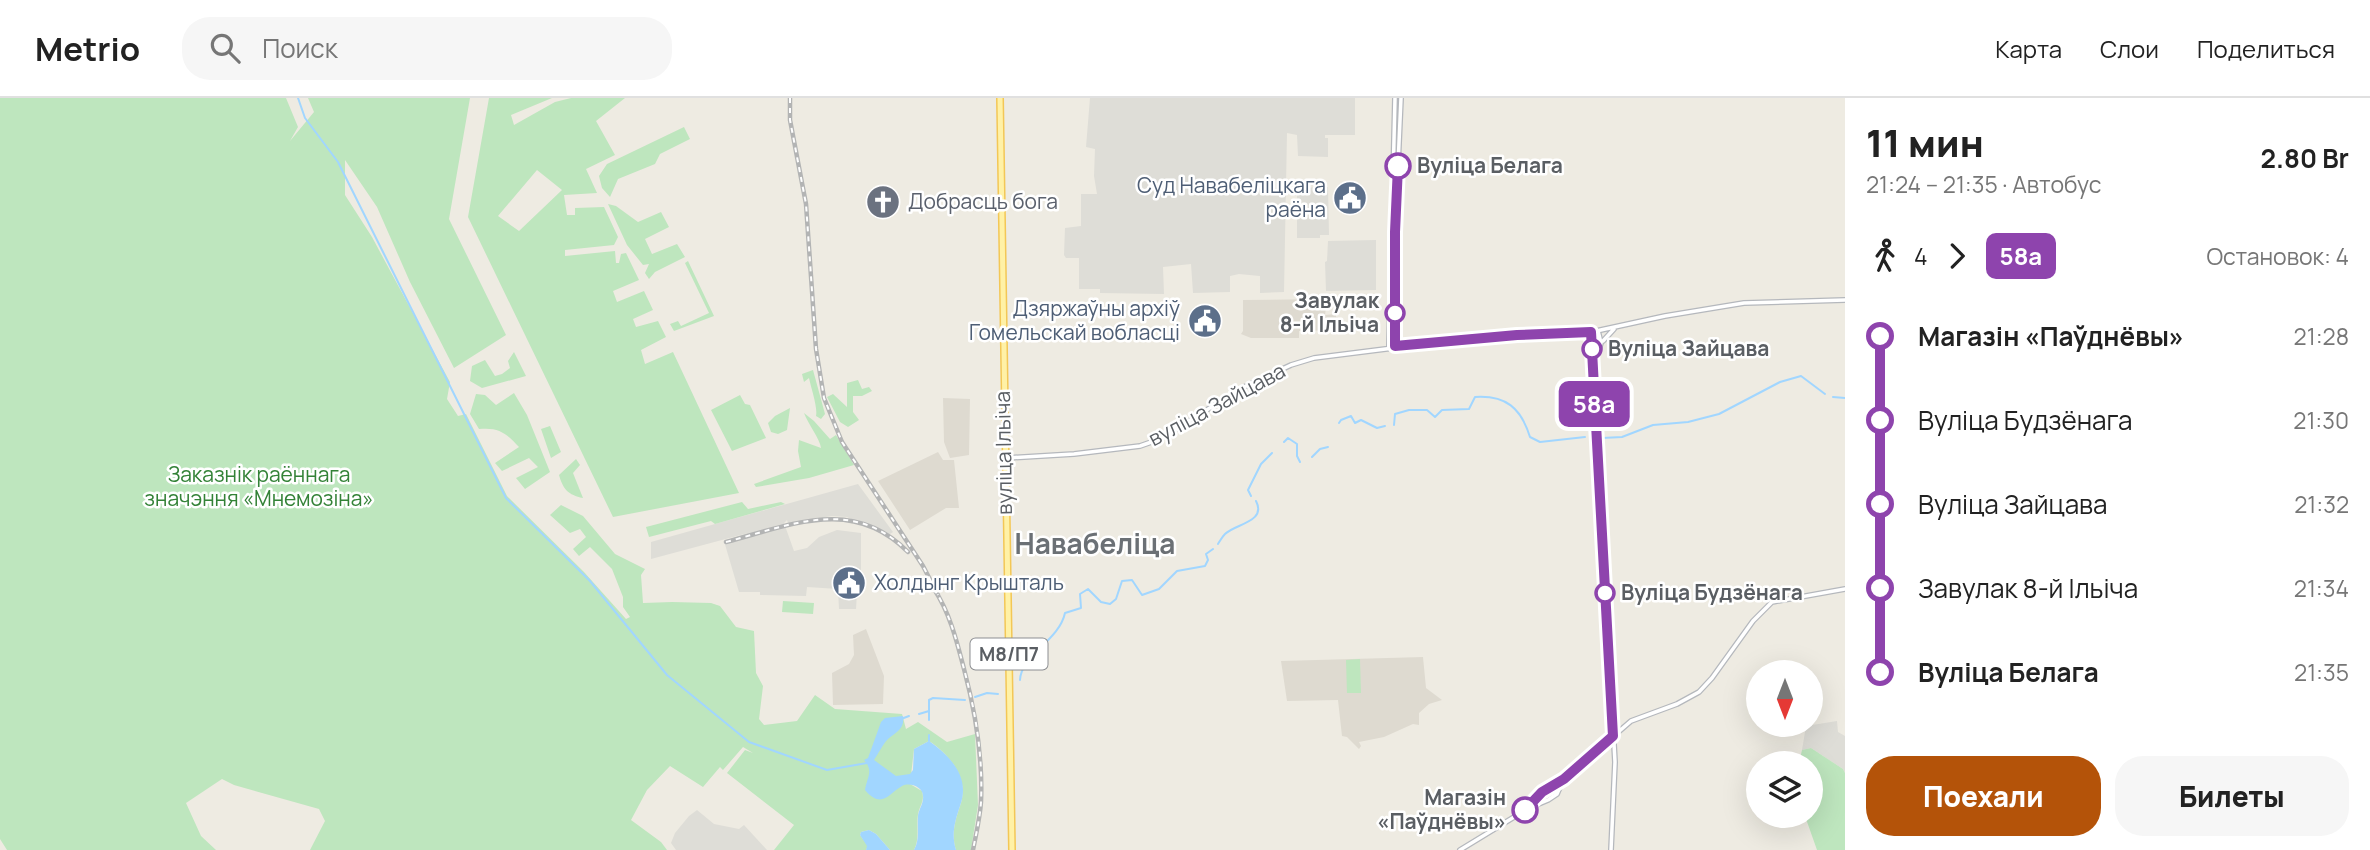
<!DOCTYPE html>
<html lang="ru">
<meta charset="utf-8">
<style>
:root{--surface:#fff;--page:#f6f6f6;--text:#222;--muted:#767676;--line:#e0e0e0;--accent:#b45309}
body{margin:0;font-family:Manrope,sans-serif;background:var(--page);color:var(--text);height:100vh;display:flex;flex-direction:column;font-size:26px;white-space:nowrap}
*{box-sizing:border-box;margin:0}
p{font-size:23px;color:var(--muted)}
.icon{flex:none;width:38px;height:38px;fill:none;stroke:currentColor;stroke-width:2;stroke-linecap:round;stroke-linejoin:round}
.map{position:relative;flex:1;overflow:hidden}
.panel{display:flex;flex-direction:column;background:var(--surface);width:525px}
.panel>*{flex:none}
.badge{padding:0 14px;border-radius:10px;font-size:24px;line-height:46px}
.needle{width:46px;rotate:180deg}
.tools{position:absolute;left:1746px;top:562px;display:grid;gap:14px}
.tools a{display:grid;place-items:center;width:77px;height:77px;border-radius:50%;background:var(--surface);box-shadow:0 7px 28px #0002;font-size:35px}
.map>.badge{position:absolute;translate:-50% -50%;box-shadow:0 0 0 4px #fff}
.legs{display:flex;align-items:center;gap:10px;height:77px;padding:0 21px;font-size:23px}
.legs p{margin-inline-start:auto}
.head{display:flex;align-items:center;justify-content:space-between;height:119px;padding:0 21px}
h1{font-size:38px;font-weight:800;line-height:52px}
.cta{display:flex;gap:14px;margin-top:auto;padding:14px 21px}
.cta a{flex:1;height:80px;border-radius:28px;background:var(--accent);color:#fff;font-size:28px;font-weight:800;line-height:80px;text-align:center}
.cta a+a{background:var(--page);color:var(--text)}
ul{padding:0 21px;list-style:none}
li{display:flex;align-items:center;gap:24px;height:84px;font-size:26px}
li i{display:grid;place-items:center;width:10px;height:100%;margin:0 9px;background:currentColor}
li i::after{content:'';width:18px;height:18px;margin:-9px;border:5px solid;border-radius:50%;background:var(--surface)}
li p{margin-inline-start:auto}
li:first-child i{background:linear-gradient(#0000 50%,currentColor 0)}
li:last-child i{background:linear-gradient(currentColor 50%,#0000 0)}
header{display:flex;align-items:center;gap:42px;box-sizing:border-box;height:98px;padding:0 35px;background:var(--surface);border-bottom:2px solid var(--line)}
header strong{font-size:33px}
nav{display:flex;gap:38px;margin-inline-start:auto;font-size:24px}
.search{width:490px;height:63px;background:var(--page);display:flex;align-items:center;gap:18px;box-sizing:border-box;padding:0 24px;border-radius:28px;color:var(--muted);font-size:26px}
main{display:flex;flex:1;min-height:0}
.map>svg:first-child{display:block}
.industrial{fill:#deddd7}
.education{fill:#dedad0}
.green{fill:#bee6be;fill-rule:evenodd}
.water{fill:#a1d6ff}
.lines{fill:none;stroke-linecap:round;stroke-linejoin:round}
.stream{stroke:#a1d6ff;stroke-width:2}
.tertiary-casing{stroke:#b5b8bd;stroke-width:6}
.primary-casing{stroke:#f3c756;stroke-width:8}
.tertiary{stroke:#fff;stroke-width:3.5}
.primary{stroke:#fff1a6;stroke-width:5}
.rail-casing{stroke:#b3b4b4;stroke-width:4.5}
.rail{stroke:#fff;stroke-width:2;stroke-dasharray:5;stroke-linecap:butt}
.line-1-casing{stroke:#fff;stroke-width:16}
.line-1{stroke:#8e44ad;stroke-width:10}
.stop-1-dot{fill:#fff;stroke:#8e44ad;stroke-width:3.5}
.labels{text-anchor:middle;stroke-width:5;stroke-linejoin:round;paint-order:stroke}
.shield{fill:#fff;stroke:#8c8e92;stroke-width:2}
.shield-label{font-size:19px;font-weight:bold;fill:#5a5e63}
.stop-label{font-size:21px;font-weight:bold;fill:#5a5e63;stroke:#fff;text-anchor:start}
.service-label{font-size:21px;fill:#4e5e75;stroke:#fff;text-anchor:end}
.worship-label{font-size:21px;fill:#5b616d;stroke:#fff;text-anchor:start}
.street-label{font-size:21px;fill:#5a5e63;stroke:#fff}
.park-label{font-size:21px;fill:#338237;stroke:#fff}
.district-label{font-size:28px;font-weight:bold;fill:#6b7075;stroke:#fff}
</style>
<header>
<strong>Metrio</strong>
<div class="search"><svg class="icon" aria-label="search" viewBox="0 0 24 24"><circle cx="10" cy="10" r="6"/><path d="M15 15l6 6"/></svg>Поиск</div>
<nav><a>Карта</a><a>Слои</a><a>Поделиться</a></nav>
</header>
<main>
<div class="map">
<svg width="1845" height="752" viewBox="0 0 1845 752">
<rect width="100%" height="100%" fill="#eeebe2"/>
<path class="industrial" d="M1090 0H1355V37H1325V40H1328V59L1298 58 1297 37 1287 35 1284 194 1260 195V178L1239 176 1230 178V194L1193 195 1191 166 1163 169 1164 196 1100 195V191H1079V160H1066L1064 157 1065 130 1081 128V96H1097L1094 78 1095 51 1086 49Z
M1328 89 1329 137H1320V140H1297V90Z
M1376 142V192L1326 193 1325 164 1327 163 1328 143Z
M858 386 893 434 887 438 847 419 832 418 788 425 787 422 784 425 794 453 807 450 819 439 837 432 861 435V473L858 477 856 511H839L838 491 807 489 806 498 760 497V494H739L724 443 748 435 651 461V444Z
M1837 623 1838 634 1845 638V675L1843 671 1811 650 1802 652 1806 628Z
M697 712 714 726 739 731 744 727 767 752H676L671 745 675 735 689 718Z"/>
<path class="education" d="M1327 201 1325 217 1336 216V232L1299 233V240H1251L1241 236 1243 233V202Z
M943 300 970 301 969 357 950 360 944 344Z
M938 354 943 362H954L959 410H946L910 432 878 383Z
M866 531 884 578 883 606 833 607 832 575 849 566 854 557 853 537Z
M1423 559 1426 590 1442 602 1429 606 1419 615V627L1413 626 1384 639 1359 644 1361 648 1359 651 1347 639 1342 638 1338 602 1287 603 1281 563Z"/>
<path class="green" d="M0 0H286L298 29 290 43 314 14 308 0H470L449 121 506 237 454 270 410 184 377 109 345 62V97L372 139 450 284 447 301 458 318 466 316 507 398 584 474 626 521 630 519 623 509V499L612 471 590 449 579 458 573 451 586 439 580 431 570 435 550 417 561 407 583 418 615 456 645 471 641 477 643 505 672 504 711 505 720 508 736 529 754 533 756 575 763 588 759 621 764 627 797 623 815 597 835 611 902 616 906 631 918 624 947 644 975 636 978 707 971 752H956C951 736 955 723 960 708 970 681 950 657 929 643L914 651 910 686 922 693C925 703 920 707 918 716 916 728 920 740 914 752H890L876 736 869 732 861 734 860 737 868 748 866 752H774L794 727 727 675 745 652 753 655 743 649 723 672 720 669 703 689 670 668 647 692 631 722 661 744 667 752H310L325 723 319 711 234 687 222 681 186 705 201 738 216 752H7L0 741Z
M489 0H552L511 17 514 27 555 4 571 0H625L596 23 615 57 586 71 597 95 564 97 567 117H575V110L604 109 618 139 614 147 565 152V158L615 153 616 165H619L621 156 626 155 639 182 613 193 617 204 644 193 653 212 633 221 636 229 658 223 666 239 641 252 645 266 673 254 739 395 613 419 468 119ZM537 72 562 92 519 133 498 118Z
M684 29 690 41 660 56 655 66 618 81 610 99 602 90 599 78 607 66Z
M608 106 616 108 638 124 661 114 669 129 645 141 652 156 677 146 685 159 655 174 649 181 645 175 649 166 643 167 627 147Z
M688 163 714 218 674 233 670 226 678 223 681 228 709 215 685 165Z
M514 254 526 278 482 290 470 283 472 268 485 262 495 278 502 276 510 270 508 263Z
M813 272 825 316 821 321 816 318C818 310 811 290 809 280L804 284 802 276Z
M858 282 862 291 869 289 872 293 862 298H853V314L859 322 848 329 840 324 827 299 833 296 847 309V285Z
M514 295 527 317 550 374 525 391 516 380 538 369 529 360 502 373 495 365 519 349C506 335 499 329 479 331L470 316 476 296 485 297 496 307Z
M740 297 745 306 750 307 766 340 732 353 711 312Z
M790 310 787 332 778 336 771 334 768 325 775 318Z
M804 315 814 323 830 341 836 337 854 367 809 380 756 389 754 386 801 369 798 353 799 342 821 350C820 341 808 326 804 315Z
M550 328 561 354 551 360 541 331Z
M576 361 580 367 573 375 583 400C568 397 563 391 559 377Z
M742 404 748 411 781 404 785 406 715 426 711 423 649 439 646 429Z
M783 503 814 505 813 516 782 514Z
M1360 561 1361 595H1347L1346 562Z
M1811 650 1843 671 1845 675V752H1817L1805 718H1811V665H1799L1802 652Z"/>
<path class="water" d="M903 618C905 631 896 634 888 641 883 646 878 656 874 662L896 678 910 676 913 672 914 651 929 643C950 658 971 679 960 708 955 723 951 736 956 752H914C920 741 917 731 918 719 918 712 924 706 923 698 923 689 910 684 902 688 889 695 882 712 865 692 867 679 874 673 864 662L868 660 881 624 885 620Z
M869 732 876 736 890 752H866L867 748 860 737 861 734Z"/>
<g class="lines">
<path class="stream" d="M298 0 305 20 338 64 506 400 590 483 667 577 749 644 827 672 867 665 868 663
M1833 299 1845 300
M1339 325 1341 322 1351 318 1355 325 1361 322 1377 330 1385 328
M1394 327 1395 316 1409 312H1427L1435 319 1442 312 1469 311 1475 299C1506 297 1521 310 1530 339L1540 344 1585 339
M1602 340 1622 339 1653 327 1688 324 1719 316 1780 284 1801 278 1825 296
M1284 344 1288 340 1297 346V358L1300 364
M1312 359 1320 351 1328 349
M1251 398 1248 392 1261 366 1272 355
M1218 446C1220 443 1222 439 1225 436 1235 426 1267 424 1256 403
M1020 582C1021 557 1059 543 1065 515L1081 510 1080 496 1088 491 1101 504 1110 506 1116 501 1122 483 1132 482 1142 497 1159 491 1177 473 1205 468 1208 462 1206 456 1213 451
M975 599 987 595 998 596
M919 616 929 613V602L933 600 965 602
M901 621 909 618
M929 622V613
M929 637V643"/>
<g class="tertiary-casing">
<path id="tertiary" d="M1591 234 1615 664 1611 752
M1603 243 1614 231
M1395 248V134L1401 0
M1389 249 1395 0
M1594 267 1601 245 1598 233
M1007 360 1074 356 1140 348 1160 341 1242 290 1291 267 1314 260 1441 244 1517 237 1587 235 1665 218 1744 205 1845 202
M1529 710 1542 694 1564 681 1631 623 1677 606 1699 594 1712 580 1753 523 1772 504 1845 491
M1460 752 1529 710 1548 702 1557 696 1563 682"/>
</g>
<g class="primary-casing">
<path id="primary" d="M1000 0 1012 752"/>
</g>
<use href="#tertiary" class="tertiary"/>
<use href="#primary" class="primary"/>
<g class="rail-casing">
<path id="rail" d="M790 0V22L806 106 816 251 824 300 842 344 923 468 938 497
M726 444C791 427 853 398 908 454
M934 491C950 515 957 544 964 571 976 616 983 658 981 704 980 720 976 736 973 752"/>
</g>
<use href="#rail" class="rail"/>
</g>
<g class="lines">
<g class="line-1-casing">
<path id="line-1" d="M1398 68 1395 134V248L1517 237 1591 234 1613 638 1564 681 1542 694 1525 712"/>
</g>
<use href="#line-1" class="line-1"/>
</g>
<defs>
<g id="civic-disc" transform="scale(1.75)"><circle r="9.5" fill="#5c6f8a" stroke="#fff"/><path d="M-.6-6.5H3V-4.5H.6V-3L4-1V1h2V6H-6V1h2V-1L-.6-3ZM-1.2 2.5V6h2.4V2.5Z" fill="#fff"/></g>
<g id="church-disc" transform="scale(1.75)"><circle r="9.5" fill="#6b7280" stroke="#fff"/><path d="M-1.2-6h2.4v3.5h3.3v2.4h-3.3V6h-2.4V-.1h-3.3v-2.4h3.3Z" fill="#fff"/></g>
</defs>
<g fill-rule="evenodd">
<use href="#civic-disc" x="1350" y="100"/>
<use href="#church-disc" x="883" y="104"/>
<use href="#civic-disc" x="1205" y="223"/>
<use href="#civic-disc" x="849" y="485"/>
</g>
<g class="stop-1-dot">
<circle cx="1398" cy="68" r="12"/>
<circle cx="1395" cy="215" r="9"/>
<circle cx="1592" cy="251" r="9"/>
<circle cx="1605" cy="495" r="9"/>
<circle cx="1525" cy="712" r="12"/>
</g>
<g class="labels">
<rect class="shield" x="970.5" y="540.5" width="77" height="31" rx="5"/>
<g class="shield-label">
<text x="1009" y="563">М8/П7</text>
</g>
<g class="stop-label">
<text x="1417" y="75">Вуліца Белага</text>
<text x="1379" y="210" text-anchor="end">Завулак<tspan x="1379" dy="24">8-й Ільіча</tspan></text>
<text x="1608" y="258">Вуліца Зайцава</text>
<text x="1621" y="502">Вуліца Будзёнага</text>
<text x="1506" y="707" text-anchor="end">Магазін<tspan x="1506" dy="24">«Паўднёвы»</tspan></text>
</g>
<g class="service-label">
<text x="1326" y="95">Суд Навабеліцкага<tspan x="1326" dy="24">раёна</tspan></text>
<text x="1180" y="218">Дзяржаўны архіў<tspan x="1180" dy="24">Гомельскай вобласці</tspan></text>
<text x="874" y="492" text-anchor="start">Холдынг Крышталь</text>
</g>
<g class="worship-label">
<text x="908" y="111">Добрасць бога</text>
</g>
<g class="street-label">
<text transform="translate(1217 307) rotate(-28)" y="7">вуліца Зайцава</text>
<text transform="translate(1004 355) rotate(-91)" y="7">вуліца Ільіча</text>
</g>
<g class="park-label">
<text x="259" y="384">Заказнік раённага<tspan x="259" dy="24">значэння «Мнемозіна»</tspan></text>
</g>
<g class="district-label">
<text x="1095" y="456">Навабеліца</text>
</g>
</g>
</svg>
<div class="tools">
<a><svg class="needle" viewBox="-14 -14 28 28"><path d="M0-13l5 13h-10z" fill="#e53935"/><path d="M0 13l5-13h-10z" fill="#767676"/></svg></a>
<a><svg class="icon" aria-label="layers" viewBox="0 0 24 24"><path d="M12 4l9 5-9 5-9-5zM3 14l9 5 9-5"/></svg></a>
</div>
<b class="badge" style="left:1594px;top:306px;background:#8e44ad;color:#fff">58а</b>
</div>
<section class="panel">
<div class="head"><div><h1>11 мин</h1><p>21:24 – 21:35 · Автобус</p></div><b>2.80 Br</b></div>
<div class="legs"><svg class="icon" aria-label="walk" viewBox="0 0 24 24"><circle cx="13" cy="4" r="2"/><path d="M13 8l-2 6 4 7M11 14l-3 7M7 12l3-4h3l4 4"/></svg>4<svg class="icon" aria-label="forward" viewBox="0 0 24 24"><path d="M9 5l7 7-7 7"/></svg><b class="badge" style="background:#8e44ad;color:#fff">58а</b><p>Остановок: 4</p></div>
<ul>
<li><i style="color:#8e44ad"></i><b>Магазін «Паўднёвы»</b><p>21:28</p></li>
<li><i style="color:#8e44ad"></i><span>Вуліца Будзёнага</span><p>21:30</p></li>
<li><i style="color:#8e44ad"></i><span>Вуліца Зайцава</span><p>21:32</p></li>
<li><i style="color:#8e44ad"></i><span>Завулак 8-й Ільіча</span><p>21:34</p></li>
<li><i style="color:#8e44ad"></i><b>Вуліца Белага</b><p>21:35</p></li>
</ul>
<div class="cta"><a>Поехали</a><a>Билеты</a></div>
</section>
</main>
